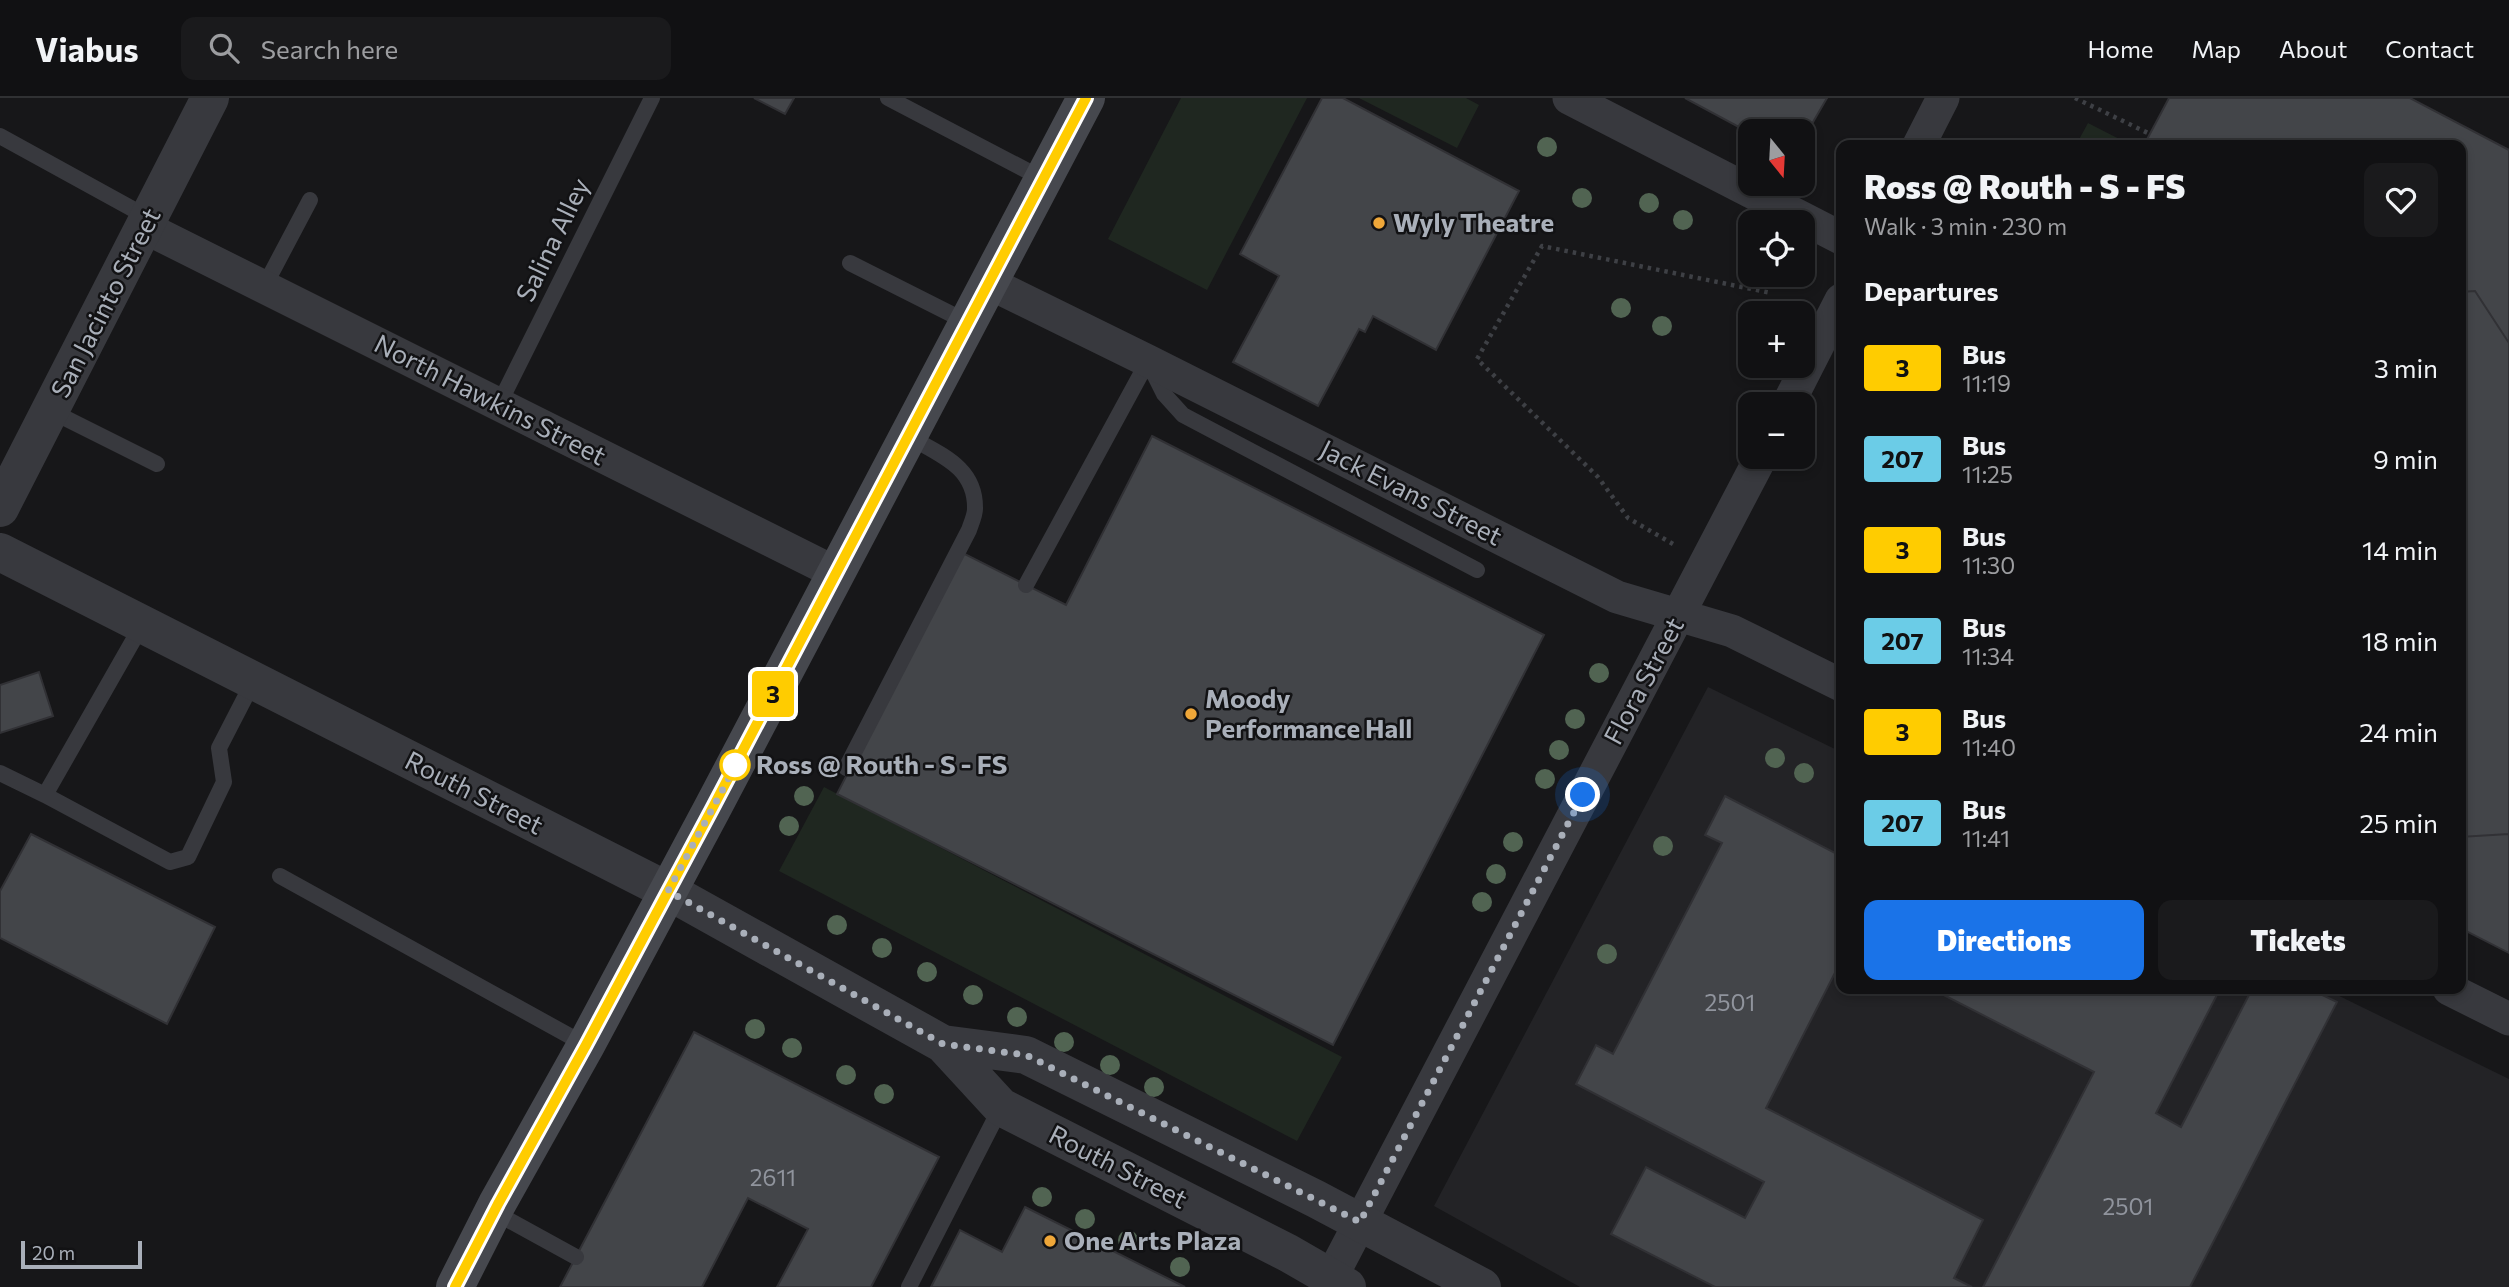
<!DOCTYPE html>
<meta charset="utf-8">
<style>
:root{--surface:#111113;--page:#1a1a1c;--text:#f1f3f6;--muted:#9c9da0;--line:#303133;--accent:#1a73e8}
body{margin:0;font-family:Commissioner,sans-serif;background:var(--page);color:var(--text);height:100vh;display:flex;flex-direction:column;font-size:26px;white-space:nowrap}
*{box-sizing:border-box;margin:0}
p{font-size:23px;color:var(--muted)}
.icon{flex:none;width:38px;height:38px;fill:none;stroke:currentColor;stroke-width:2;stroke-linecap:round;stroke-linejoin:round}
.map{position:relative;flex:1;overflow:hidden}
.details{position:absolute;left:1836px;top:42px;width:630px;height:854px;display:flex;flex-direction:column;background:var(--surface);border-radius:14px;box-shadow:0 4px 10px #0003,0 0 0 2px var(--line)}
.details>*{flex:none}
.badge{padding:0 14px;border-radius:5px;font-size:24px;line-height:46px}
.needle{width:46px;rotate:162deg}
.fabs{position:absolute;left:1738px;top:21px;display:grid;gap:14px}
.fabs a{display:grid;place-items:center;width:77px;height:77px;border-radius:14px;background:var(--surface);box-shadow:0 4px 10px #0003,0 0 0 2px var(--line);font-size:35px}
.scale{position:absolute;left:21px;bottom:18px;width:121px;box-sizing:border-box;padding-left:7px;border:4px solid #a9afb9;border-top:0;font-size:19px;line-height:24px;white-space:nowrap;color:#a9afb9;-webkit-text-stroke:5px #121214;paint-order:stroke}
.you{position:absolute;width:35px;height:35px;margin:-18px;border:5px solid #fff;border-radius:50%;background:#1a73e8;box-shadow:0 0 0 10px #1a73e833}
.map>.badge{position:absolute;translate:-50% -50%;box-shadow:0 0 0 4px #fff}
h2{padding:0 28px;font-size:26px;line-height:63px}
.round{display:grid;place-items:center;flex:none;width:74px;height:74px;border-radius:14px;background:var(--page)}
.headline{display:flex;align-items:center;justify-content:space-between;height:119px;padding:0 28px}
h1{font-size:33px;font-weight:800;line-height:52px}
.cta{display:flex;gap:14px;margin-top:auto;padding:14px 28px}
.cta a{flex:1;height:80px;border-radius:14px;background:var(--accent);color:#fff;font-size:28px;font-weight:800;line-height:80px;text-align:center}
.cta a+a{background:var(--page);color:var(--text)}
ul{padding:0;list-style:none}
li{display:flex;align-items:center;gap:21px;height:91px;padding:0 28px}
li div{flex:1}
li b{display:block;font-size:26px}
li em{font-style:normal}
li .badge{min-width:77px;font-weight:700;text-align:center}
header{display:flex;align-items:center;gap:42px;box-sizing:border-box;height:98px;padding:0 35px;background:var(--surface);border-bottom:2px solid var(--line)}
header strong{font-size:33px}
nav{display:flex;gap:38px;margin-inline-start:auto;font-size:24px}
.search{width:490px;height:63px;background:var(--page);display:flex;align-items:center;gap:18px;box-sizing:border-box;padding:0 24px;border-radius:14px;color:var(--muted);font-size:26px}
.map>svg:first-child{display:block}
.built{fill:#232326}
.green{fill:#1f2720}
.building{fill:#434549;stroke:#313135;stroke-width:2}
.lines{fill:none;stroke-linecap:round;stroke-linejoin:round}
.path{stroke:#3e4045;stroke-width:4.5;stroke-dasharray:3.5 5;stroke-linecap:butt}
.service{stroke:#38393e;stroke-width:16}
.minor{stroke:#38393e;stroke-width:33}
.tertiary{stroke:#38393e;stroke-width:38}
.secondary{stroke:#46484e;stroke-width:38}
.tree{fill:#516452}
.line-casing{stroke:#fff;stroke-width:16}
.line{stroke:#fc0;stroke-width:10}
.walk{stroke:#a9afb9;stroke-width:7;stroke-dasharray:0 12.6}
.poi-dot{fill:#efa739;stroke:#121214;stroke-width:2.5}
.stop-dot{fill:#fff;stroke:#fc0;stroke-width:3.5}
.labels{text-anchor:middle;stroke-width:5;stroke-linejoin:round;paint-order:stroke}
.number-label{font-size:23px;fill:#90949d}
.poi-label{font-size:26px;font-weight:bold;fill:#a9afb9;stroke:#121214;text-anchor:start}
.street-label{font-size:26px;fill:#a9afb9;stroke:#121214}
.stop-label{font-size:26px;font-weight:bold;fill:#a9afb9;stroke:#121214;text-anchor:start}
</style>
<header>
<strong>Viabus</strong>
<div class="search"><svg class="icon" aria-label="search" viewBox="0 0 24 24"><circle cx="10" cy="10" r="6"/><path d="M15 15l6 6"/></svg>Search here</div>
<nav><a>Home</a><a>Map</a><a>About</a><a>Contact</a></nav>
</header>
<div class="map">
<svg width="2509" height="1189" viewBox="0 0 2509 1189">
<rect width="100%" height="100%" fill="#171719"/>
<path class="built" d="M1708 589 1841 654V891H2325L2509 981V1189H1580L1434 1108Z"/>
<path class="green" d="M1181 0H1307L1207 192 1108 141Z
M1359 0H1466L1479 7 1457 50Z
M2088 25 2131 47H2076Z
M824 689 1342 959 1297 1043 779 773Z"/>
<path class="building" d="M754 0H794L785 16Z
M1322 0H1343L1519 93 1436 252 1373 218 1365 234 1359 231 1318 308 1233 264 1279 178 1240 156Z
M1685 0H1827L1802 43V33H1750V35Z
M2169 0H2410L2509 52V855L2460 830V47H2144Z
M2475 193 2509 245V736L2460 739V194Z
M1152 338 1544 537 1333 947 837 696 961 454 1066 507Z
M39 574 53 618 0 635V587Z
M1725 698 1841 758V863L1766 1010 1983 1122 1954 1180 1972 1189H1715L1611 1136 1646 1069 1745 1120 1764 1084 1576 986 1596 947 1613 956 1722 745 1705 737Z
M31 736 215 829 167 926 0 840V793Z
M1932 891H2220L2156 1015 2181 1029 2252 891H2310L2337 904 2190 1189H1983L2094 974Z
M694 934 939 1059 871 1189H777L808 1131 748 1100 702 1189H560Z
M1025 1109 1185 1189H931L960 1132 1002 1154Z"/>
<g class="lines">
<path class="path" d="M2075 0 2150 36
M1673 446 1628 420 1598 379 1477 261 1542 148 1771 195"/>
<path class="service" d="M888 0 1043 81
M0 38 149 120
M850 165 967 224
M264 189 310 102
M1150 268 1164 296 1183 317 1477 472
M499 306 652 0
M51 313 157 366
M1026 487 1148 263
M142 527 45 697 170 764 188 759 224 684 219 650 253 584
M846 670 969 432C971 426 975 417 975 411 976 368 938 356 908 338
M0 675 45 697
M280 778 586 947
M494 1114 576 1159
M909 1189 1001 1009"/>
<path class="minor" d="M1569 0 1841 140
M1919 47 1943 0
M144 129 836 475
M989 185 1148 263 1617 499 1732 533 1841 587
M1788 306 1841 202
M2449 891 2509 921
M1331 1180 1761 359"/>
<path class="tertiary" d="M0 410 210 0
M0 454 668 793 943 946 1001 1009 1288 1155 1347 1189
M943 946 1026 957 1316 1101 1482 1189"/>
<path class="secondary" d="M455 1189 497 1106 586 947 712 711 1086 0"/>
</g>
<g class="tree">
<circle cx="1547" cy="49" r="10"/>
<circle cx="1582" cy="100" r="10"/>
<circle cx="1649" cy="105" r="10"/>
<circle cx="1683" cy="122" r="10"/>
<circle cx="1621" cy="210" r="10"/>
<circle cx="1662" cy="228" r="10"/>
<circle cx="1599" cy="575" r="10"/>
<circle cx="1575" cy="621" r="10"/>
<circle cx="1559" cy="652" r="10"/>
<circle cx="1775" cy="660" r="10"/>
<circle cx="1804" cy="675" r="10"/>
<circle cx="1545" cy="681" r="10"/>
<circle cx="804" cy="698" r="10"/>
<circle cx="789" cy="728" r="10"/>
<circle cx="1513" cy="744" r="10"/>
<circle cx="1663" cy="748" r="10"/>
<circle cx="1496" cy="776" r="10"/>
<circle cx="1482" cy="804" r="10"/>
<circle cx="837" cy="827" r="10"/>
<circle cx="882" cy="850" r="10"/>
<circle cx="1607" cy="856" r="10"/>
<circle cx="927" cy="874" r="10"/>
<circle cx="973" cy="897" r="10"/>
<circle cx="1017" cy="919" r="10"/>
<circle cx="755" cy="931" r="10"/>
<circle cx="1064" cy="944" r="10"/>
<circle cx="792" cy="950" r="10"/>
<circle cx="1110" cy="967" r="10"/>
<circle cx="846" cy="977" r="10"/>
<circle cx="1154" cy="989" r="10"/>
<circle cx="884" cy="996" r="10"/>
<circle cx="1042" cy="1099" r="10"/>
<circle cx="1085" cy="1121" r="10"/>
<circle cx="1128" cy="1142" r="10"/>
<circle cx="1180" cy="1169" r="10"/>
</g>
<g class="lines">
<g class="line-casing">
<path id="line" d="M455 1189 498 1106 586 947 712 711 1086 0"/>
</g>
<use href="#line" class="line"/>
<path class="walk" d="M735 667 738 663 668 793 943 946 1026 957 1360 1124 1583 697"/>
</g>
<g class="poi-dot">
<circle cx="1379" cy="125" r="7"/>
<circle cx="1191" cy="616" r="7"/>
<circle cx="1050" cy="1143" r="7"/>
</g>
<circle class="stop-dot" cx="735" cy="667" r="14"/>
<g class="labels">
<g class="number-label">
<text x="1730" y="913">2501</text>
<text x="773" y="1088">2611</text>
<text x="2128" y="1117">2501</text>
</g>
<g class="poi-label">
<text x="1393" y="134">Wyly Theatre</text>
<text x="1205" y="610">Moody<tspan x="1205" dy="30">Performance Hall</tspan></text>
<text x="1064" y="1152">One Arts Plaza</text>
</g>
<g class="street-label">
<text transform="translate(553 142) rotate(-64)" y="9">Salina Alley</text>
<text transform="translate(106 205) rotate(-63)" y="9">San Jacinto Street</text>
<text transform="translate(490 302) rotate(27)" y="9">North Hawkins Street</text>
<text transform="translate(1411 395) rotate(27)" y="9">Jack Evans Street</text>
<text transform="translate(1644 583) rotate(-62)" y="9">Flora Street</text>
<text transform="translate(474 695) rotate(27)" y="9">Routh Street</text>
<text transform="translate(1118 1069) rotate(27)" y="9">Routh Street</text>
</g>
<g class="stop-label">
<text x="756" y="676">Ross @ Routh - S - FS</text>
</g>
</g>
</svg>
<div class="fabs">
<a><svg class="needle" viewBox="-14 -14 28 28"><path d="M0-13l5 13h-10z" fill="#e53935"/><path d="M0 13l5-13h-10z" fill="#9c9da0"/></svg></a>
<a><svg class="icon" aria-label="locate" viewBox="0 0 24 24"><circle cx="12" cy="12" r="6"/><path d="M12 2v4M12 18v4M2 12h4M18 12h4"/></svg></a>
<a>+</a>
<a>−</a>
</div>
<div class="scale">20 m</div>
<div class="you" style="left:1583px;top:697px"></div>
<b class="badge" style="left:773px;top:596px;background:#fc0;color:#111">3</b>
<section class="details">
<div class="headline"><div><h1>Ross @ Routh - S - FS</h1><p>Walk · 3 min · 230 m</p></div><a class="round"><svg class="icon" aria-label="heart" viewBox="0 0 24 24"><path d="M12 20l-8-8c-3-5 5-10 8-4 3-6 11-1 8 4z"/></svg></a></div>
<h2>Departures</h2>
<ul>
<li><span class="badge" style="background:#fc0;color:#111">3</span><div><b>Bus</b><p>11:19</p></div><em>3 min</em></li>
<li><span class="badge" style="background:#6bcce7;color:#111">207</span><div><b>Bus</b><p>11:25</p></div><em>9 min</em></li>
<li><span class="badge" style="background:#fc0;color:#111">3</span><div><b>Bus</b><p>11:30</p></div><em>14 min</em></li>
<li><span class="badge" style="background:#6bcce7;color:#111">207</span><div><b>Bus</b><p>11:34</p></div><em>18 min</em></li>
<li><span class="badge" style="background:#fc0;color:#111">3</span><div><b>Bus</b><p>11:40</p></div><em>24 min</em></li>
<li><span class="badge" style="background:#6bcce7;color:#111">207</span><div><b>Bus</b><p>11:41</p></div><em>25 min</em></li>
</ul>
<div class="cta"><a>Directions</a><a>Tickets</a></div>
</section>
</div>
